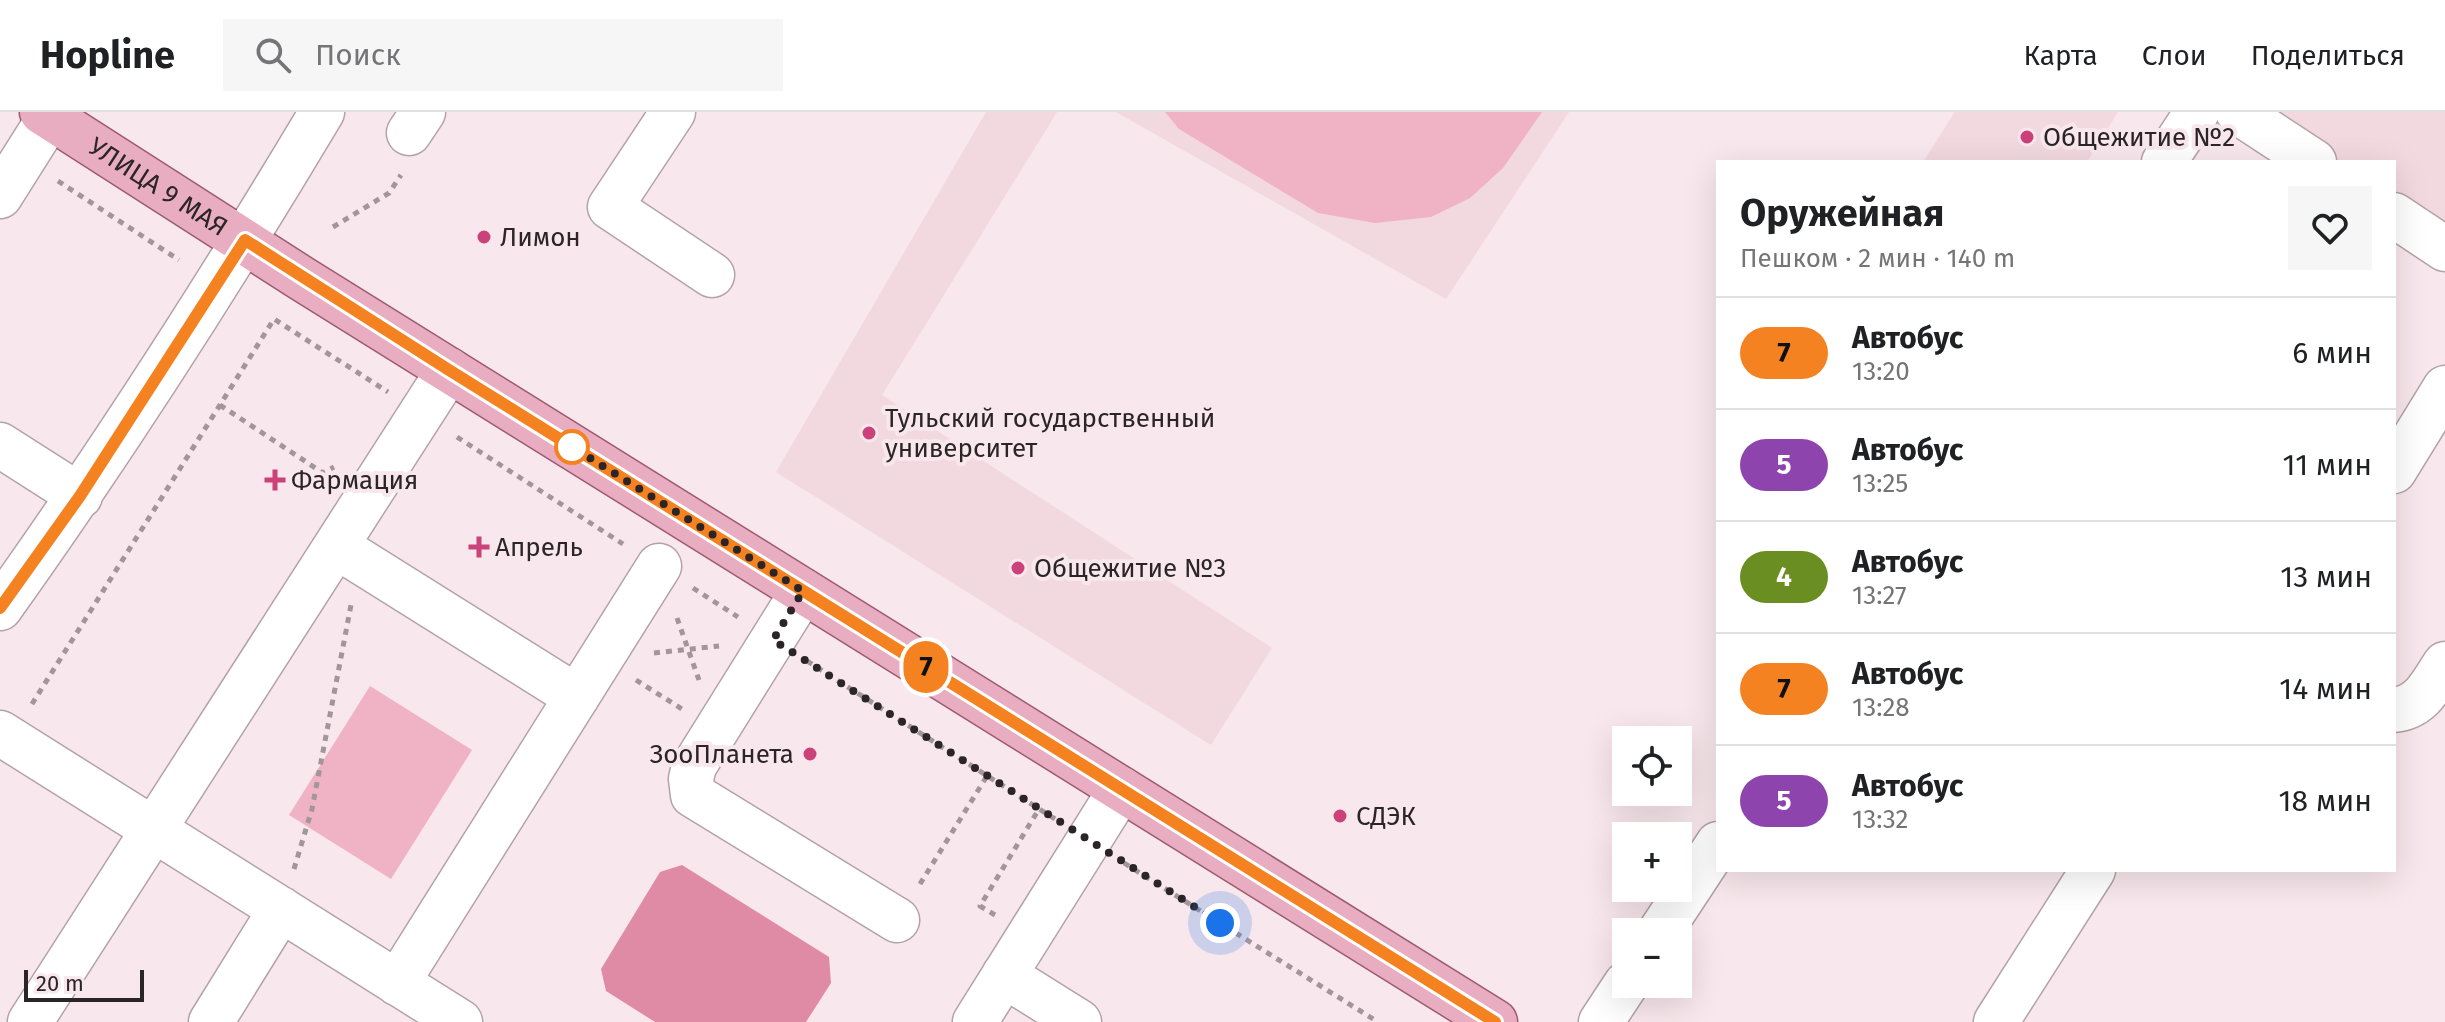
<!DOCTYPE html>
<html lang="ru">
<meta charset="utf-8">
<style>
:root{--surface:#fff;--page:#f6f6f6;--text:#202124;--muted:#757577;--line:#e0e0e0}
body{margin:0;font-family:"Fira Sans",sans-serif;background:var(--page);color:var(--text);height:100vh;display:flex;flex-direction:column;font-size:30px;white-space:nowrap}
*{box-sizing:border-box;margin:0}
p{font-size:26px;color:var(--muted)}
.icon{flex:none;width:44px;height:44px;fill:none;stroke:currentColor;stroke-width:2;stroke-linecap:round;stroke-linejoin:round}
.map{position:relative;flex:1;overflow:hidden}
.sheet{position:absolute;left:1716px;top:48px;width:680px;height:712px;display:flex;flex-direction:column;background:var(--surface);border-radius:0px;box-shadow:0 8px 32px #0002}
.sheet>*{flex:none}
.badge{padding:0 16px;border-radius:26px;font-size:28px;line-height:52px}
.controls{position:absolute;left:1612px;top:614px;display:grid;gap:16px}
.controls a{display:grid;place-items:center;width:80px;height:80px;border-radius:0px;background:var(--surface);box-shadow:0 8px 32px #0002;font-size:40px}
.scale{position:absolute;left:24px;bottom:20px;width:120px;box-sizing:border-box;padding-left:8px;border:4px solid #2b2527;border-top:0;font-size:22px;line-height:28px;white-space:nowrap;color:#2b2527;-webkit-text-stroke:6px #f8e7ec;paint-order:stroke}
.you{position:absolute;width:40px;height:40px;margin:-20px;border:6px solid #fff;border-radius:50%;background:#1a73e8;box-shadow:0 0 0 12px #1a73e833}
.map>.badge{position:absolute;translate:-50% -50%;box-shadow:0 0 0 4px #fff}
.round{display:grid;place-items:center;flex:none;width:84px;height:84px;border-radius:0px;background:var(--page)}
.headline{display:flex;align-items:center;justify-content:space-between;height:136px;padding:0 24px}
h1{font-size:38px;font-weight:700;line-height:60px}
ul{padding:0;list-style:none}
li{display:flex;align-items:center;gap:24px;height:112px;padding:0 24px;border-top:2px solid var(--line)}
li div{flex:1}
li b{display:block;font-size:30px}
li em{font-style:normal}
li .badge{min-width:88px;font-weight:700;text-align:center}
header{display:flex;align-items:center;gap:48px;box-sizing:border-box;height:112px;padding:0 40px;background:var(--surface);border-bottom:2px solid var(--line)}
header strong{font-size:38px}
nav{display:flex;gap:44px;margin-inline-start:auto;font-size:28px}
.search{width:560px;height:72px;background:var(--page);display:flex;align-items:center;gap:20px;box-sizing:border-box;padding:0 28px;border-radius:0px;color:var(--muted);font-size:30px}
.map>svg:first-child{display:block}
.built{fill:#f2d8df}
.green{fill:#f0b2c5}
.forest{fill:#df8ba6}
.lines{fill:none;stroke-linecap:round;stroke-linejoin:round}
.minor-casing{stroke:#b3a3a7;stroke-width:47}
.major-casing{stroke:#9d5a70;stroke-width:47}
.path{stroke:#a2969a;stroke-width:5;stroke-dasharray:6 6;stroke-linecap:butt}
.minor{stroke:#fff;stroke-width:44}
.major{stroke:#e9adc1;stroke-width:44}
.line-casing{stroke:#fff;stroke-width:18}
.line{stroke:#f58220;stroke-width:12}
.walk{stroke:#2b2527;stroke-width:8;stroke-dasharray:0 14.4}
.poi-dot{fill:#cb4179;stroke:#f8e7ec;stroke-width:3}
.stop-dot{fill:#fff;stroke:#f58220;stroke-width:4}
.labels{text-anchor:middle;stroke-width:8;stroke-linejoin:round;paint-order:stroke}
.poi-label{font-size:26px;fill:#2b2527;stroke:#f8e7ec;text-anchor:start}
.street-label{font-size:26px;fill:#2b2527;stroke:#f8e7ec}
</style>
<header>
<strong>Hopline</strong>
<div class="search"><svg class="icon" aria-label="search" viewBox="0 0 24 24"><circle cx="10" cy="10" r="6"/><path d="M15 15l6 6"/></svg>Поиск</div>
<nav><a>Карта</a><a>Слои</a><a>Поделиться</a></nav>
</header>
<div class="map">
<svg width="2445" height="910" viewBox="0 0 2445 910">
<rect width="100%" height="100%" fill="#f8e7ec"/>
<path class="built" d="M986 0H1057L882 283 1272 536 1211 633 776 360Z
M1116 0H1569L1446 187Z
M1955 0H2118L2087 50H1923Z
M2247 0H2445V131L2394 97V50H2323Z"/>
<path class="green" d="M1165 0H1542L1503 56 1470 86 1431 105 1375 111 1318 101 1179 17Z
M370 574 472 638 391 767 289 703Z"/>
<path class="forest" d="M682 753 829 845 831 871 806 910H655L606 879 601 857 660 760Z"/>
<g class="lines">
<g class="minor-casing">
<path id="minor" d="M673 0 610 95 712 163
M2238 0 2314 50
M409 21 423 0
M2164 50 2197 0
M0 84 53 0
M2394 103 2445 137
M0 333 80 384
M2394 359 2445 276
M336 434 577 585
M803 479 694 654 691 667 693 683 897 808
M0 496C115 335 221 169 322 0
M2394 598C2422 595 2431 573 2445 552
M0 621 460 910
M1660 820 1718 732
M1004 863 1079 910
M397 871 659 454
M30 910 449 258
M211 910 281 797
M975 910 1121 677
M1601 910 1626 872
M1996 910 2093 758"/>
</g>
<g class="major-casing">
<g id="major">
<path id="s1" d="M42 0 301 166 1495 910"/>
</g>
</g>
<path class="path" d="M58 69 179 148
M333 115 389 81 401 63
M220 293 323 361 334 355
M457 325 623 432
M693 476 738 505
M677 506 699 568
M654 541 719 534
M807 549 1055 707
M636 568 682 597
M32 592 274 207 388 280
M1124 751 1378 910
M294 757 312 697 351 493
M920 772 987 664
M995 803 980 794 1039 697"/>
<use href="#minor" class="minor"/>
<use href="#major" class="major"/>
</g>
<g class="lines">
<g class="line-casing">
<path id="line" d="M0 496 80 384 245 128 449 258 1495 910"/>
</g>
<use href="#line" class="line"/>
<path class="walk" d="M572 335 569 333 803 479 773 528 1220 811"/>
</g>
<g class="poi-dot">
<circle cx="2027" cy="25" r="8"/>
<circle cx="484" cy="125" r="8"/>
<circle cx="869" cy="321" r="8"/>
<path d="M271 356h8v8h8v8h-8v8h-8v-8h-8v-8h8z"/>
<path d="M475 423h8v8h8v8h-8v8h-8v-8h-8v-8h8z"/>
<circle cx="1018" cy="456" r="8"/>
<circle cx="810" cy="642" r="8"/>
<circle cx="1340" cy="704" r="8"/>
</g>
<circle class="stop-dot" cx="572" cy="335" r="16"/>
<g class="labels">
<g class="poi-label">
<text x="2043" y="34">Общежитие №2</text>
<text x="500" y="134">Лимон</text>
<text x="885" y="315">Тульский государственный<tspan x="885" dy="30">университет</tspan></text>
<text x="291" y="377">Фармация</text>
<text x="495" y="444">Апрель</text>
<text x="1034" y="465">Общежитие №3</text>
<text x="794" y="651" text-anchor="end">ЗооПланета</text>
<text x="1356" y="713">СДЭК</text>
</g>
<g class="street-label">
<text dy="9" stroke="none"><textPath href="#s1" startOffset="138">УЛИЦА 9 МАЯ</textPath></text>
</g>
</g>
</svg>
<div class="controls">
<a><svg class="icon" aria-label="locate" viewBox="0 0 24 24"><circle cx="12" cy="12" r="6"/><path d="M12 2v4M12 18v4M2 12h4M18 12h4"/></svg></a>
<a>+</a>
<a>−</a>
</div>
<div class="scale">20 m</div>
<div class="you" style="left:1220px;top:811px"></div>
<b class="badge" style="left:926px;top:555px;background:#f58220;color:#111">7</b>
<section class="sheet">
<div class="headline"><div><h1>Оружейная</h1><p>Пешком · 2 мин · 140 m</p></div><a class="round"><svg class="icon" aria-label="heart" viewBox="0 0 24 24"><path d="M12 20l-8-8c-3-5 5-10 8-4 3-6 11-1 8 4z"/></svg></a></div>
<ul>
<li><span class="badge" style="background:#f58220;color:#111">7</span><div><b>Автобус</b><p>13:20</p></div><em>6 мин</em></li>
<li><span class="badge" style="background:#8e44ad;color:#fff">5</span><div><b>Автобус</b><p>13:25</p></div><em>11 мин</em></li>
<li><span class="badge" style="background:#6b8e23;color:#fff">4</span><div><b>Автобус</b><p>13:27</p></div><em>13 мин</em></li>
<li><span class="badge" style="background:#f58220;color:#111">7</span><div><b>Автобус</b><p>13:28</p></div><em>14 мин</em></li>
<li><span class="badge" style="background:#8e44ad;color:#fff">5</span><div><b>Автобус</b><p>13:32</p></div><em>18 мин</em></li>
</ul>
</section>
</div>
